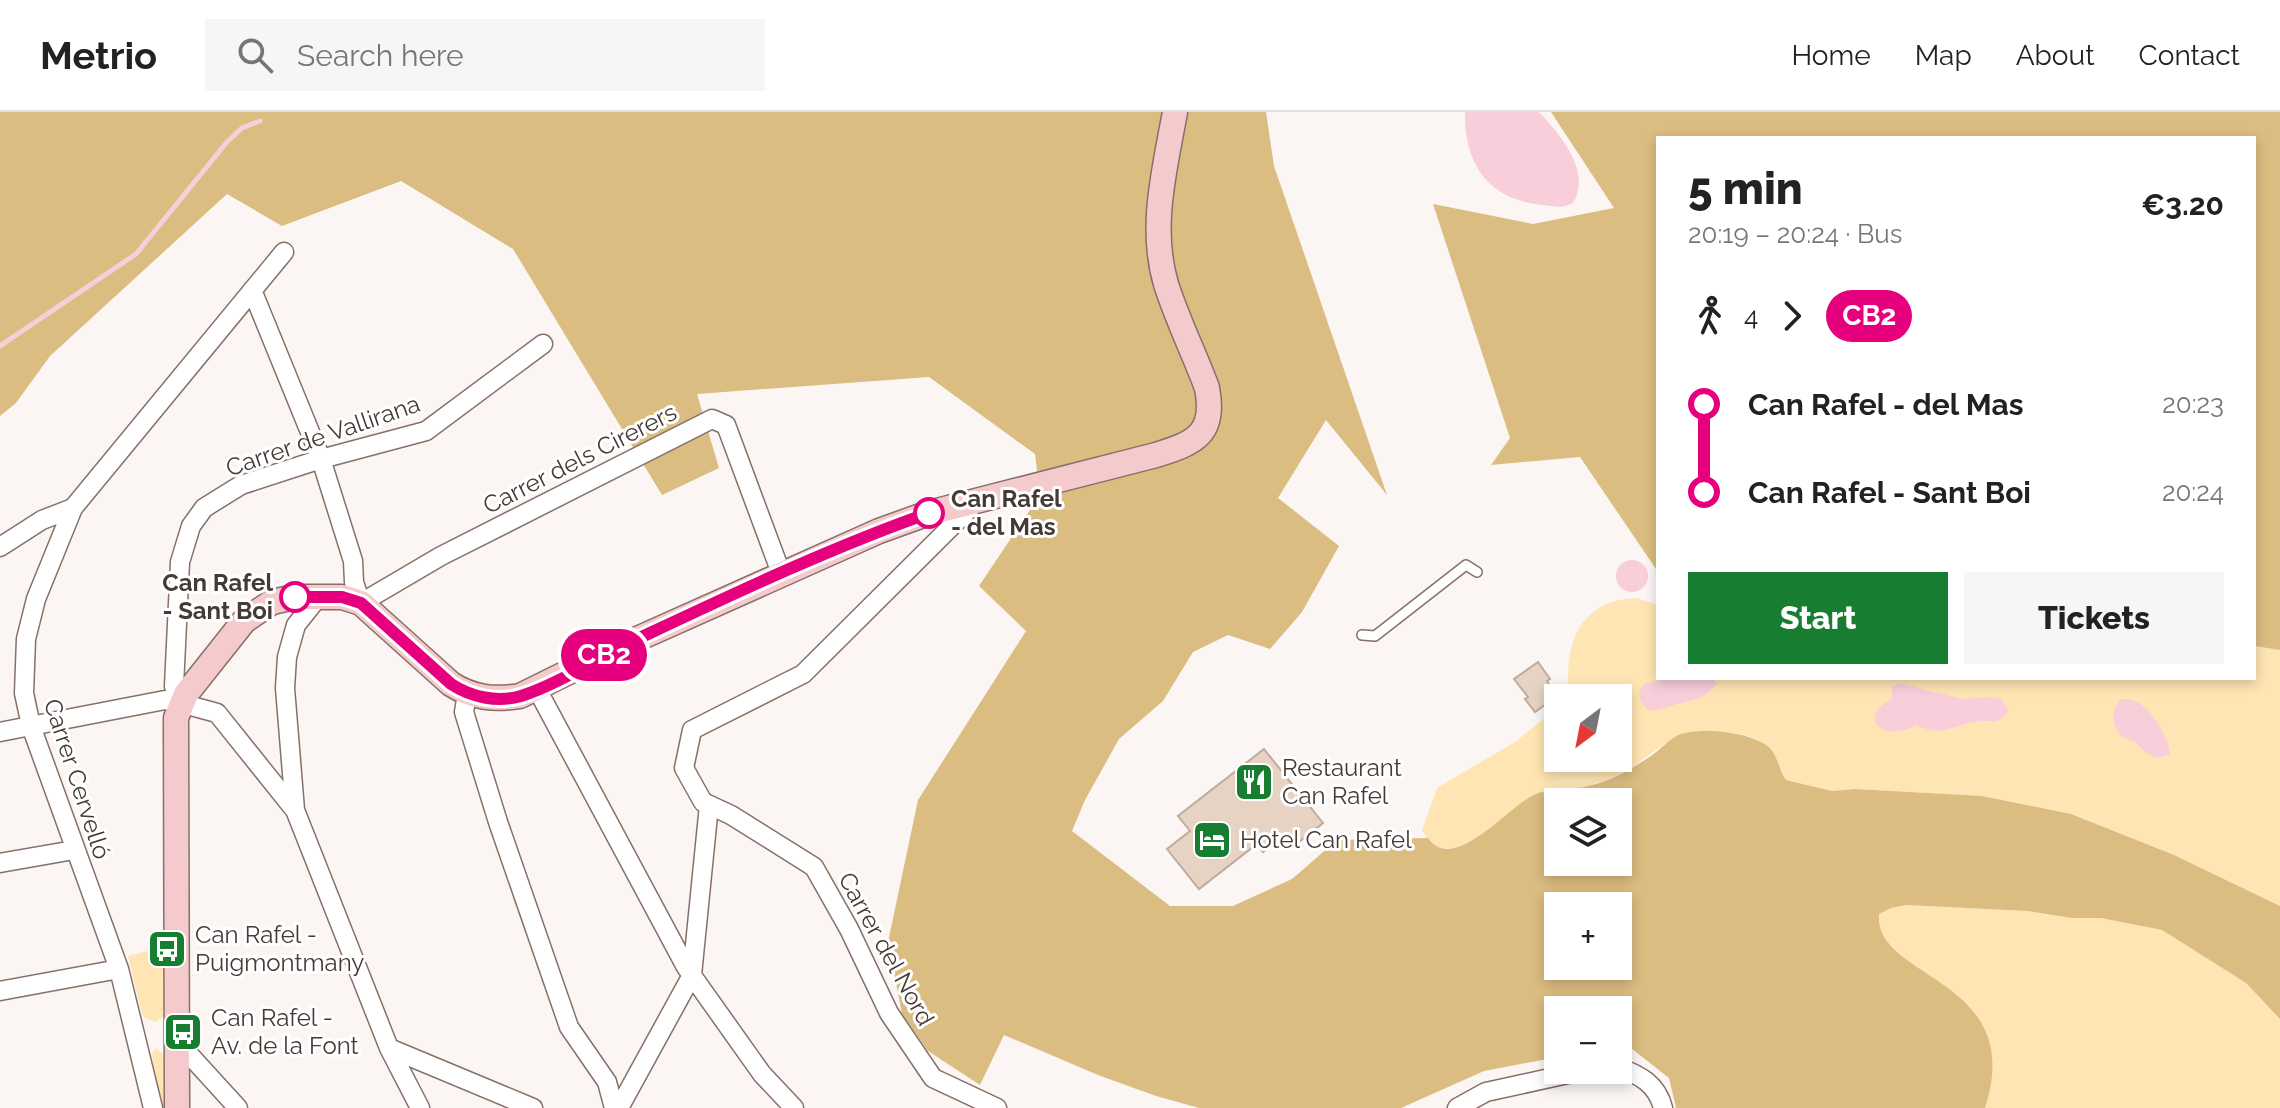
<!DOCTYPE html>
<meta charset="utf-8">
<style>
:root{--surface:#fff;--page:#f6f6f6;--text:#222;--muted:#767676;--line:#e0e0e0;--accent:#177e31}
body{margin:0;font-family:Raleway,sans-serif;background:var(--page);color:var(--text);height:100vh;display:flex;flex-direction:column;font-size:30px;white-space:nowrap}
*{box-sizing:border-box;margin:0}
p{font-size:26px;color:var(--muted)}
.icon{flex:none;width:44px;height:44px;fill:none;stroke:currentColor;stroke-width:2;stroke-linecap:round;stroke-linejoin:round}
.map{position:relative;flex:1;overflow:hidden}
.sheet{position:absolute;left:1656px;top:24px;width:600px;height:544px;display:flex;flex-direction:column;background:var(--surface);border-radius:0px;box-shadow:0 4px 12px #0003}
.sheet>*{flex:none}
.badge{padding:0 16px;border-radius:26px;font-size:28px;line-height:52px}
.needle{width:52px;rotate:212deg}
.buttons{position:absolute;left:1544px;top:572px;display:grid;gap:16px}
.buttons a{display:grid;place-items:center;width:88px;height:88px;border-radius:0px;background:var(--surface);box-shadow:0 4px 12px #0003;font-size:40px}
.map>.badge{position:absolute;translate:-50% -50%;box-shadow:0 0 0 4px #fff}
.legs{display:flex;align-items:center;gap:12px;height:88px;padding:0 32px;font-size:26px}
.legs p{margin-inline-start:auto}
.headline{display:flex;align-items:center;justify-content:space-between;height:136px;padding:0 32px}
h1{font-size:44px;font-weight:800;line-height:60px}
.cta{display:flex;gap:16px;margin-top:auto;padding:16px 32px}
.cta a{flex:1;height:92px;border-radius:0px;background:var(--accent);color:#fff;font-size:32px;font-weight:800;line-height:92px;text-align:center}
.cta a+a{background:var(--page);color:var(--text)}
ul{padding:0 32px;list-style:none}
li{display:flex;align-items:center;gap:28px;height:88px;font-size:30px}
li i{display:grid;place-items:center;width:12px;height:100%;margin:0 10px;background:currentColor}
li i::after{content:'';width:20px;height:20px;margin:-10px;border:6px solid;border-radius:50%;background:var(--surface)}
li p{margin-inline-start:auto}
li:first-child i{background:linear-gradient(#0000 50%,currentColor 0)}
li:last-child i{background:linear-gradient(currentColor 50%,#0000 0)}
header{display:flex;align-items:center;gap:48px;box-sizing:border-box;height:112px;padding:0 40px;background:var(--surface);border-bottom:2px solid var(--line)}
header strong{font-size:38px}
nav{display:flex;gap:44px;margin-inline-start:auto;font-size:28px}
.search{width:560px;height:72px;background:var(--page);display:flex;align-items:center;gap:20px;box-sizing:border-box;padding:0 28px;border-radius:0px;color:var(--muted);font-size:30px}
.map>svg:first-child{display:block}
.green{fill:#fee5b3}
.forest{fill:#dbbc81;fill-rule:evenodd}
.water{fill:#f8ceda}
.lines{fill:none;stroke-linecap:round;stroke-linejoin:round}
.stream{stroke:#f8ceda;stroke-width:5}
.building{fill:#e6d3c3;stroke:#bfac9d;stroke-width:2}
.lane-casing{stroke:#867068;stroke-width:12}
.street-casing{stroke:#867068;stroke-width:21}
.secondary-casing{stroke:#867068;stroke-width:27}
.lane{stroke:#fff;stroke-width:9}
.street{stroke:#fff;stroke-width:18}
.secondary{stroke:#f5cacd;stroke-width:24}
.line-1-casing{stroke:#fff;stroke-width:18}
.line-1{stroke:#e6007e;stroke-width:12}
.stop-1-dot{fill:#fff;stroke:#e6007e;stroke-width:4}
.labels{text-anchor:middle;stroke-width:6;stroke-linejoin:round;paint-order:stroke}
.street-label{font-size:24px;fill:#443a36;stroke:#fff}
.stop-label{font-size:24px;font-weight:bold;fill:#443a36;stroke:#fff;text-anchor:start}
.poi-label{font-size:24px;fill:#443a36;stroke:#fff;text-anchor:start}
</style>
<header>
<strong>Metrio</strong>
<div class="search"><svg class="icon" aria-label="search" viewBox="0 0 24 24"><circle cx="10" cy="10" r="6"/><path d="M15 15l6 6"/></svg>Search here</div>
<nav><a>Home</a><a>Map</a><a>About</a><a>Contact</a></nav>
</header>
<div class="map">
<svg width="2280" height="996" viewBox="0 0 2280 996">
<rect width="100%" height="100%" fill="#fbf6f4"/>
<path class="green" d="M1636 486 1658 493V566H2254V534L2280 538V794L2174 743 2071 702 1982 684 1855 677 1832 679 1786 668C1779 658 1778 645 1770 636 1760 626 1744 622 1731 621 1719 621 1705 619 1694 620 1667 623 1644 651 1620 662 1602 672 1581 677 1561 678 1555 679 1549 678 1543 679 1514 689 1463 754 1433 732 1428 729 1425 722 1422 718L1437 676 1515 630 1558 595V646H1618V586H1565C1570 574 1567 561 1569 548 1574 510 1597 487 1636 486Z
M1906 793 2028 799 2072 806H2101L2162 818 2246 871 2280 907V996H1985C2028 864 1874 868 1878 802L1891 796Z
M167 834 166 903 156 910 145 906 142 901 128 844Z
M156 936C174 949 170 975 171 996H159L152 941Z"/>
<path class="forest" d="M0 0H1266L1274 54 1387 383 1326 308 1278 386 1339 434 1302 500 1270 537 1228 523 1193 540 1163 589 1119 627 1085 688 1072 719 1170 794H1233L1292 767 1337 728 1428 726C1454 764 1511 691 1536 682 1544 678 1551 679 1560 678 1581 677 1601 672 1619 663 1630 658 1641 650 1651 644 1661 637 1670 626 1681 622 1702 615 1754 620 1770 636 1778 645 1779 658 1786 668L1832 679 1855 677 1982 684 2071 702 2174 743 2280 794V907L2246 871 2162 818 2101 806H2072L2028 799 1906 793 1891 796 1879 802C1873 868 2028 864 1985 996H1676L1669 966 1627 933 1618 935V898H1558V945L1484 959 1401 996H1199L1156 984 1098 963 1004 923 980 973 928 939 902 902 888 830 918 688 1026 519 979 474 1040 383 1035 342 929 265 697 282 719 356 662 383 513 137 401 69 282 114 227 82 50 244 16 291 0 304ZM1558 690H1618V750H1558ZM1558 794H1618V854H1558Z
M1551 0H2280V538L2254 534V26H1658V460L1580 345 1491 353 1510 326 1433 92 1533 112 1614 96Z"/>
<path class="water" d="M1465 0H1538L1541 2C1561 24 1592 60 1573 91 1563 97 1554 94 1543 93 1489 88 1464 53 1465 0Z
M1616 464a16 16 0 1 1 32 0a16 16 0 1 1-32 0Z
M1664 566H1713L1717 572C1701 590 1692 587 1671 594 1654 600 1643 603 1639 580L1644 572Z
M1899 571 1963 587 1987 585 2001 587 2009 599C1995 616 1991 606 1974 610 1949 615 1941 625 1916 613 1882 632 1856 604 1892 587V575Z
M2120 587C2123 587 2131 587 2133 588 2150 594 2169 625 2170 642 2155 650 2147 642 2137 632 2129 624 2135 632 2125 626 2110 616 2111 600 2120 587Z"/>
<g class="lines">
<path class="stream" d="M0 234 136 142 227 30 242 16 260 9"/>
</g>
<path class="building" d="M1538 550 1550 567 1547 569 1557 584 1535 600 1525 587 1528 585 1514 567Z
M1264 637 1323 711 1294 734 1285 723 1263 740 1257 732 1199 777 1167 737 1190 719 1178 704Z"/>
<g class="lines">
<g class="lane-casing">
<path id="lane" d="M1362 523 1375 524 1466 453 1477 460"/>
</g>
<g class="street-casing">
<path id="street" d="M252 178 321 347 353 449 354 470 361 491 441 444 712 307 726 313 781 461
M977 389 803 562 692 618 684 656 703 690 731 703 814 755 849 817 889 901 933 966 997 996
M0 435 42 408 73 396
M320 483 296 513 287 545 285 576 295 698 389 936 420 996
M537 577 686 855 762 962 794 996
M467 582 464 600 498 710 569 915 607 970 614 996
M180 592 174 574 180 450 191 414 204 396 241 373 321 347 426 319 543 232
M0 620 165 588 195 595 217 601 294 697
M0 751 74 738
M0 879 119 857
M176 928 238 996
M389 936 533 996
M1618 955C1640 963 1657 972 1663 996
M153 996 119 857 31 614 24 581 26 527 36 487 73 396 284 140
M619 996 692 863 709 693
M1457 996 1486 980 1586 958"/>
</g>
<g class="secondary-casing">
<path id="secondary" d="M177 996 176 606 186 582 244 509 272 490 295 485H342L361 491 451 572C473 586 494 588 520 584L615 537 879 419 929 401 1156 343C1195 331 1216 322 1207 276 1194 241 1177 207 1166 172 1149 115 1165 56 1175 0"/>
</g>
<use href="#lane" class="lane"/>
<use href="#street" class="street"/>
<use href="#secondary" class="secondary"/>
</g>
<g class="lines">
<g class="line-1-casing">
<path id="line-1" d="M295 485H342L361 491 451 572C471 585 497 591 521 584 558 572 596 547 631 530 729 484 827 437 929 401"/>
</g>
<use href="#line-1" class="line-1"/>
</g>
<defs>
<g id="restaurant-square" transform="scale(2)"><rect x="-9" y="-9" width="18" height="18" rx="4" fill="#177e31" stroke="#fff"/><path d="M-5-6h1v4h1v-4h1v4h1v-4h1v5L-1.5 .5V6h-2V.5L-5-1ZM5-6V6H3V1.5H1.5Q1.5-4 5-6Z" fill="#fff"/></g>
<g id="hotel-square" transform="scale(2)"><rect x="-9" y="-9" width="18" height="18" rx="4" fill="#177e31" stroke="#fff"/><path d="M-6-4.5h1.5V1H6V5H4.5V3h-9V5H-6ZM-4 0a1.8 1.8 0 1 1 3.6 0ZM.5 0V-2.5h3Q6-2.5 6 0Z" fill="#fff"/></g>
<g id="bus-square" transform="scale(2)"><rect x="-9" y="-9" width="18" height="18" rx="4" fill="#177e31" stroke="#fff"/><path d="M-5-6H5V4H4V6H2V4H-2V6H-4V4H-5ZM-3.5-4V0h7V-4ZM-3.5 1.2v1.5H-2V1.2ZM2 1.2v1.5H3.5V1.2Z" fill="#fff"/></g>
</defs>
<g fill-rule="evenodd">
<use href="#restaurant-square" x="1254" y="670"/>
<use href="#hotel-square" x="1212" y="728"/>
<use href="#bus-square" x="167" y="837"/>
<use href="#bus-square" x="183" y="920"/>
</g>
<g class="stop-1-dot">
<circle cx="929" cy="401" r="14"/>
<circle cx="295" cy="485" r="14"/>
</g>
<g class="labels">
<g class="street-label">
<text transform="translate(323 324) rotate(-19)" y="8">Carrer de Vallirana</text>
<text transform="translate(580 347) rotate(-27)" y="8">Carrer dels Cirerers</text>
<text transform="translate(77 667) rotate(72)" y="8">Carrer Cervelló</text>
<text transform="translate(886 837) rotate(61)" y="8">Carrer del Nord</text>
</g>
<g class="stop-label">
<text x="951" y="395">Can Rafel<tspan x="951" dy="28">- del Mas</tspan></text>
<text x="273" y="479" text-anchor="end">Can Rafel<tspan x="273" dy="28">- Sant Boi</tspan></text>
</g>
<g class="poi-label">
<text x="1282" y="664">Restaurant<tspan x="1282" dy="28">Can Rafel</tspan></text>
<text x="1240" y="736">Hotel Can Rafel</text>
<text x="195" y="831">Can Rafel -<tspan x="195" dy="28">Puigmontmany</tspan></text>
<text x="211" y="914">Can Rafel -<tspan x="211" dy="28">Av. de la Font</tspan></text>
</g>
</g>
</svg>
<div class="buttons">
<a><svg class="needle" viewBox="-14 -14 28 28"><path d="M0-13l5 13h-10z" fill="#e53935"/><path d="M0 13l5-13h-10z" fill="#767676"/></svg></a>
<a><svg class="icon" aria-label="layers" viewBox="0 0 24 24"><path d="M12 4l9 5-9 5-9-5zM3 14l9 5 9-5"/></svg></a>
<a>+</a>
<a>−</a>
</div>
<b class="badge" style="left:604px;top:543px;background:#e6007e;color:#fff">CB2</b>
<section class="sheet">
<div class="headline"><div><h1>5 min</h1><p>20:19 – 20:24 · Bus</p></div><b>€3.20</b></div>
<div class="legs"><svg class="icon" aria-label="walk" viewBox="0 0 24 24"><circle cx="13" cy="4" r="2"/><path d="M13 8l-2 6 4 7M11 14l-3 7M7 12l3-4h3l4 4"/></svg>4<svg class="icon" aria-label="forward" viewBox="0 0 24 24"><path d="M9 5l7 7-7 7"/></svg><b class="badge" style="background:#e6007e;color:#fff">CB2</b></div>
<ul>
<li><i style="color:#e6007e"></i><b>Can Rafel - del Mas</b><p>20:23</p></li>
<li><i style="color:#e6007e"></i><b>Can Rafel - Sant Boi</b><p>20:24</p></li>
</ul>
<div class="cta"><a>Start</a><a>Tickets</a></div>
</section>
</div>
